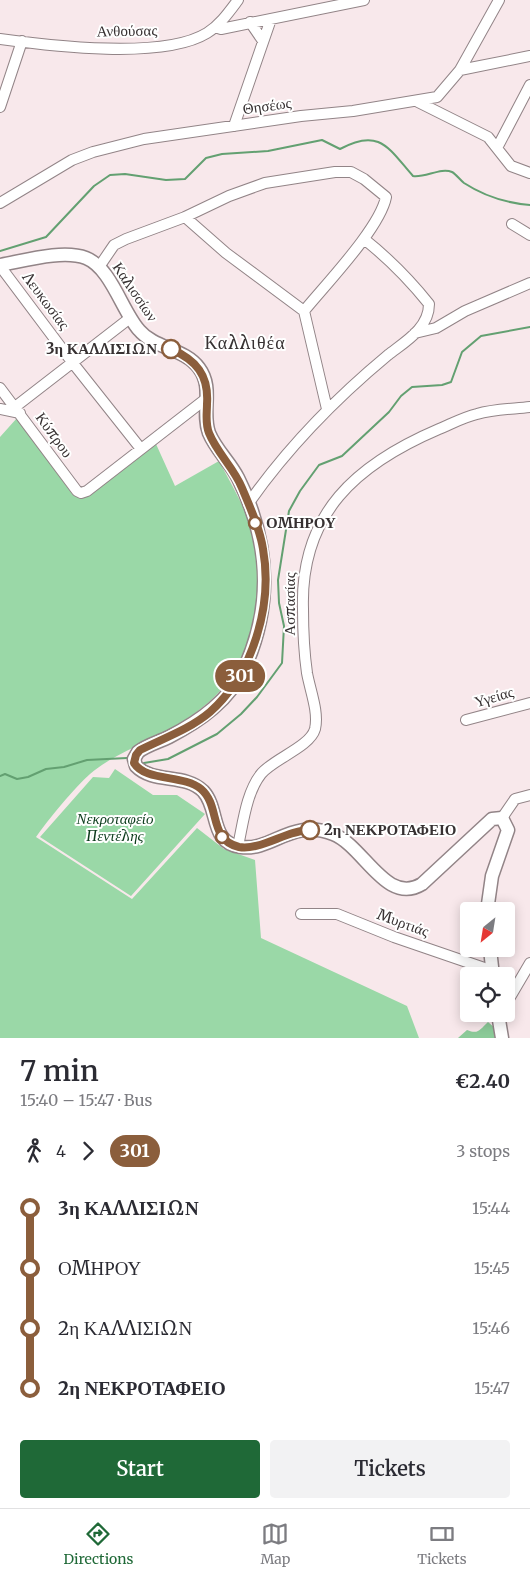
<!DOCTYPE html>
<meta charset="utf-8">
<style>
:root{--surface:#fff;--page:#f2f2f3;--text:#2b2b33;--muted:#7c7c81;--line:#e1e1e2;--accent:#1f6937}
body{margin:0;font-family:Merriweather,serif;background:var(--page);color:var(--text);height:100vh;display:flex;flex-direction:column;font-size:19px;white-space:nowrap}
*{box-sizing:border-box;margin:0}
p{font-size:16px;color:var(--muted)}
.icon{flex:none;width:28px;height:28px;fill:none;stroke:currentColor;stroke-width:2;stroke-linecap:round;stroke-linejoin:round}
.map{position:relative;height:1038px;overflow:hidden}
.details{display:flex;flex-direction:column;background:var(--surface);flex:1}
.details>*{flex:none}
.badge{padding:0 10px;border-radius:16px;font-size:18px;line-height:32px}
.needle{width:32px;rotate:210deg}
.controls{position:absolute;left:460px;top:902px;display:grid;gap:10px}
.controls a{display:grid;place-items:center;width:55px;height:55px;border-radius:5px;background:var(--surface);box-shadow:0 2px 12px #0003;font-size:25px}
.map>.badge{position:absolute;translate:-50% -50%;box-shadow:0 0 0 2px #fff}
.legs{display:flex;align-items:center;gap:8px;height:55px;padding:0 20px;font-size:16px}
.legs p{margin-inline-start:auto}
.headline{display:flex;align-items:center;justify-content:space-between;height:85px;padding:0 20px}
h1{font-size:28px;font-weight:600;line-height:38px}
.cta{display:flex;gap:10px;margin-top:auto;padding:10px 20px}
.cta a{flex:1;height:58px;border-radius:5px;background:var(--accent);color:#fff;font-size:20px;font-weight:600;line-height:58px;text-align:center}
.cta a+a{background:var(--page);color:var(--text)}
ul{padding:0 20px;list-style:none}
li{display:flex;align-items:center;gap:18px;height:60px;font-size:19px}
li i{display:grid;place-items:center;width:8px;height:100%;margin:0 6px;background:currentColor}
li i::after{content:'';width:12px;height:12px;margin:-6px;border:4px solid;border-radius:50%;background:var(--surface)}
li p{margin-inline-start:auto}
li:first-child i{background:linear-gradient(#0000 50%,currentColor 0)}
li:last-child i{background:linear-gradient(currentColor 50%,#0000 0)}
.tab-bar{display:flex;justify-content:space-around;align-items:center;height:70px;border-top:1px solid var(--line);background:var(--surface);font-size:14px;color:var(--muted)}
.tab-bar a{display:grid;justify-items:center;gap:2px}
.tab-bar .selected{color:var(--accent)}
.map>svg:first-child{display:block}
.green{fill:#9ad8a7}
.forest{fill:#8bca98}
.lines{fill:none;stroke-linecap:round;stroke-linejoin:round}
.stream{stroke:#63a071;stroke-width:2}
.minor-casing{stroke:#928487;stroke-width:12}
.major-casing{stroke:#928487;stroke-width:15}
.minor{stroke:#fff;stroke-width:10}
.major{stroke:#fff;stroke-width:12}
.line-1-casing{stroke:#fff;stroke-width:11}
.line-1{stroke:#8b5e3c;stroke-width:8}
.stop-1-dot{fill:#fff;stroke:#8b5e3c;stroke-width:2.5}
.labels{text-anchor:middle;stroke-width:4;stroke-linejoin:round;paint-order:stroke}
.street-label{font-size:15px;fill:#373132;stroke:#fff}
.stop-label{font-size:15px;font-weight:bold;fill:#373132;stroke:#fff;text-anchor:start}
.park-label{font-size:15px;font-style:italic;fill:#0c3c1c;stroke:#fff}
.quarter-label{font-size:18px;letter-spacing:1px;fill:#373132;stroke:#fff}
</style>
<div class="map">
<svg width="530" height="1038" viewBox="0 0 530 1038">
<rect width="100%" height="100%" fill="#f8e8eb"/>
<path class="green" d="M17 418 73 495 83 498 156 444 175 486 219 461C235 491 253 521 259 555 268 603 244 676 204 706 192 716 177 726 163 733 139 746 111 756 90 774 75 787 48 820 36 837L132 899 197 828 224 849 255 860 261 938 407 1006 419 1038H0V437Z
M115 769 153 795H177L205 814 131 896 40 837 93 777 109 778Z"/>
<path class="forest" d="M488 1022 496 1029 500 1038H458L467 1030C479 1035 480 1029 488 1022Z"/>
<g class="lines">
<path class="stream" d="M0 251 46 237 94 186 110 175 125 174 166 180 185 179 206 158 222 154 268 151 322 140 340 149C380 127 389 149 413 176 425 178 441 167 452 172 456 174 460 180 464 183 484 196 506 203 530 205
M144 763 168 759 217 734 241 714 257 697 282 663 284 626 279 603 278 580 289 511 300 491 319 465 342 456 389 412 401 396 412 387 442 385 451 382 462 352 481 336 530 327
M0 776 5 774 17 779 28 777 46 769 64 767 87 760 127 758"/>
<g class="minor-casing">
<path id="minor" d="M250 22 263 41
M215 27 221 29 364 0
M0 39C51 46 163 60 207 33 220 25 229 12 238 0
M460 70 530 56
M418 102 488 137 511 166 530 173
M0 107 22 41
M234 126 271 19
M497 148 530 85
M0 203 72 160 93 152 144 139 301 116 353 111 437 97 460 70 499 0
M185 217 226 253 304 311 327 409
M512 224 530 235
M0 266 72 362 141 449
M99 267 114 245 126 239 185 217 229 196 265 183 335 172H351L364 179 386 197C380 228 326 284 304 311
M415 333 436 328 465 311 530 283
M0 388 77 491 81 493 87 491 207 398
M15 407 130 318
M0 409 20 413
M248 504C288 447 335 399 388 355 406 341 429 328 429 304 409 279 388 258 364 239
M466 720 530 703
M502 818 515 799 530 795
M238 846C243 824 246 793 261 774 273 759 310 747 315 729 319 712 310 690 307 673 304 652 303 630 303 609 300 513 357 464 439 429 451 424 464 417 477 414 494 409 513 409 530 407
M301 914H337L394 937 493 971
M506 1004 530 963"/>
</g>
<g class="major-casing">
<path id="major" d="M0 265C23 261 63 249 86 258 111 268 122 311 139 330 155 349 184 348 199 368 214 388 201 411 209 433 216 450 230 462 238 478 269 540 274 602 245 667 230 700 200 721 169 737 159 742 147 745 138 752L134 759 136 766C153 784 185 773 203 791 220 809 209 843 241 847 273 851 291 818 333 834 364 846 386 906 422 884L492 819 502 818 508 830 492 876 487 911
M490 949 493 976
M498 1014 502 1038"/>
</g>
<use href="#minor" class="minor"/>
<use href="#major" class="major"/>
</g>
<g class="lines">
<g class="line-1-casing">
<path id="line-1" d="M171 349C196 360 209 375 207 404 207 414 205 423 209 433 217 453 234 468 242 488 250 507 260 529 263 549 273 605 253 674 210 712 190 729 164 738 140 750L136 755 134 763C146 782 183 774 201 789 221 806 208 840 239 847 260 851 287 830 310 830"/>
</g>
<use href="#line-1" class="line-1"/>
</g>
<g class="stop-1-dot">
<circle cx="171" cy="349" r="9"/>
<circle cx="255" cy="523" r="6"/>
<circle cx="310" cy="830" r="9"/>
<circle cx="222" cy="837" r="6"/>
</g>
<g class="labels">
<g class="street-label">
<text transform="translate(127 31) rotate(-1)" y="5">Ανθούσας</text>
<text transform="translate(267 106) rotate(-8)" y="5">Θησέως</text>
<text transform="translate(135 292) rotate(56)" y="5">Καλισσίων</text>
<text transform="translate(46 301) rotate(53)" y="5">Λευκωσίας</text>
<text transform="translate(54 435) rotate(54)" y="5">Κύπρου</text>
<text transform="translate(290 604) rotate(-90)" y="5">Ασπασίας</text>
<text transform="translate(494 697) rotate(-16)" y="5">Υγείας</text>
<text transform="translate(403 923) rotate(20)" y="5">Μυρτιάς</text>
</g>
<g class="stop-label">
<text x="157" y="354" text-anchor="end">3η ΚΑΛΛΙΣΙΩΝ</text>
<text x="266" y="528">ΟΜΗΡΟΥ</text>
<text x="324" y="835">2η ΝΕΚΡΟΤΑΦΕΙΟ</text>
</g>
<g class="park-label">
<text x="115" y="824">Νεκροταφείο<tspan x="115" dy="17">Πεντέλης</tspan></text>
</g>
<g class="quarter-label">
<text x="245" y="349">Καλλιθέα</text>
</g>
</g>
</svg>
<div class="controls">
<a><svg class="needle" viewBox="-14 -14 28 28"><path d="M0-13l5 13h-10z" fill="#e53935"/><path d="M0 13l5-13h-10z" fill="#7c7c81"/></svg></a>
<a><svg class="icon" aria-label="locate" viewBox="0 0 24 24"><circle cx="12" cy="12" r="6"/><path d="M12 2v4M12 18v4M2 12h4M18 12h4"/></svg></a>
</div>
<b class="badge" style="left:240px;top:676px;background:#8b5e3c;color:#fff">301</b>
</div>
<section class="details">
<div class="headline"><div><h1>7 min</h1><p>15:40 – 15:47 · Bus</p></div><b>€2.40</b></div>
<div class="legs"><svg class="icon" aria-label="walk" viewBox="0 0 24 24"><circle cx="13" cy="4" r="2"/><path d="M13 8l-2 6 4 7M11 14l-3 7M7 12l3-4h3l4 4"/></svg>4<svg class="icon" aria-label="forward" viewBox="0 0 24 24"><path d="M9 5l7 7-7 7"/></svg><b class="badge" style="background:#8b5e3c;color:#fff">301</b><p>3 stops</p></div>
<ul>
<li><i style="color:#8b5e3c"></i><b>3η ΚΑΛΛΙΣΙΩΝ</b><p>15:44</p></li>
<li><i style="color:#8b5e3c"></i><span>ΟΜΗΡΟΥ</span><p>15:45</p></li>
<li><i style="color:#8b5e3c"></i><span>2η ΚΑΛΛΙΣΙΩΝ</span><p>15:46</p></li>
<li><i style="color:#8b5e3c"></i><b>2η ΝΕΚΡΟΤΑΦΕΙΟ</b><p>15:47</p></li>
</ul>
<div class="cta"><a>Start</a><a>Tickets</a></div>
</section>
<nav class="tab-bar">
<a class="selected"><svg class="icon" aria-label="directions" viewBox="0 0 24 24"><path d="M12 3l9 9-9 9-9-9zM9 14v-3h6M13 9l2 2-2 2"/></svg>Directions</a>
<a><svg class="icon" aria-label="map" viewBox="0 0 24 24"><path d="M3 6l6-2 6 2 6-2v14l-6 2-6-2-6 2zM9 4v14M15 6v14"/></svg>Map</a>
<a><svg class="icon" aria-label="tickets" viewBox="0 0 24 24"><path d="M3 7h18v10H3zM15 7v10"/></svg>Tickets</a>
</nav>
